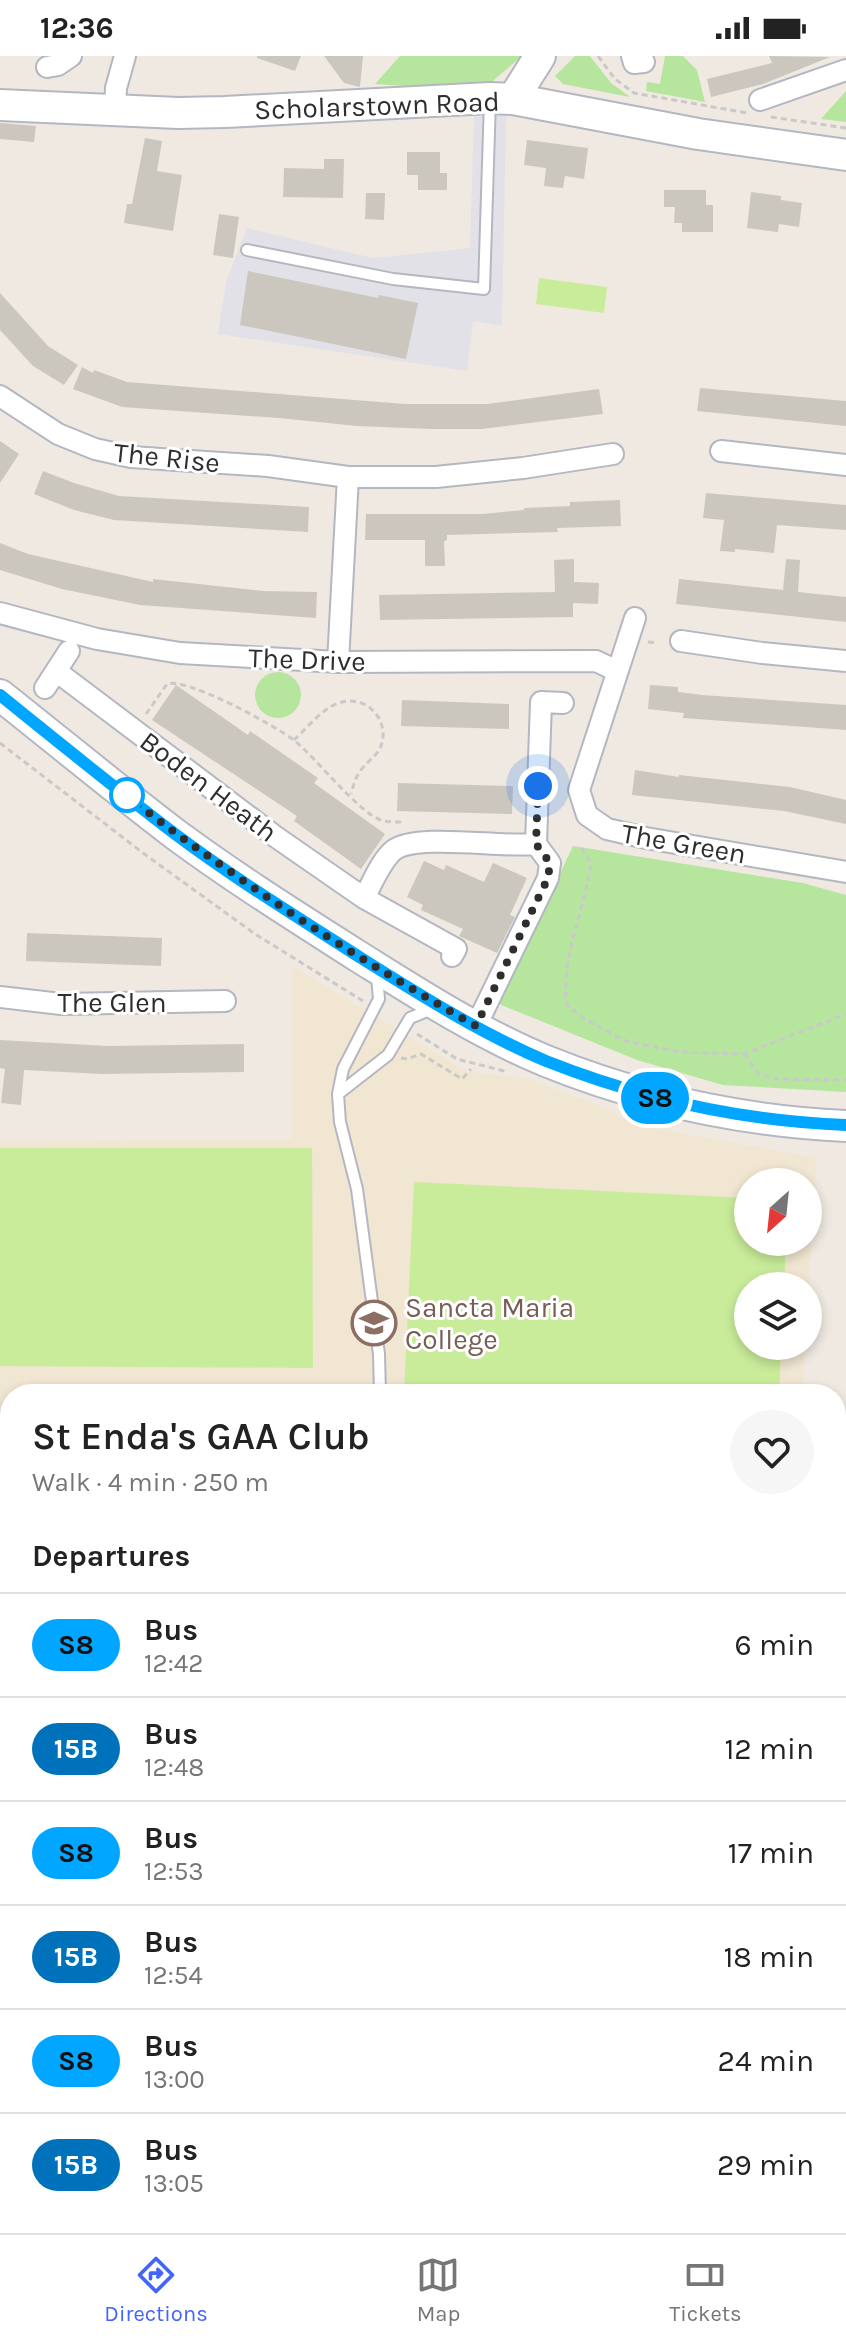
<!DOCTYPE html>
<meta charset="utf-8">
<style>
:root{--surface:#fff;--page:#f6f6f6;--text:#222;--muted:#767676;--line:#e0e0e0;--accent:#4264fb}
body{margin:0;font-family:Karla,sans-serif;background:var(--page);color:var(--text);height:100vh;display:flex;flex-direction:column;font-size:30px;white-space:nowrap}
*{box-sizing:border-box;margin:0}
p{font-size:26px;color:var(--muted)}
.icon{flex:none;width:44px;height:44px;fill:none;stroke:currentColor;stroke-width:2;stroke-linecap:round;stroke-linejoin:round}
.map{position:relative;flex:1;overflow:hidden}
.drawer{position:absolute;left:0px;top:1328px;width:846px;height:850px;display:flex;flex-direction:column;background:var(--surface);border-radius:32px 32px 0 0;box-shadow:0 4px 12px #0003}
.drawer>*{flex:none}
.badge{padding:0 16px;border-radius:26px;font-size:28px;line-height:52px}
.needle{width:52px;rotate:207deg}
.tools{position:absolute;left:734px;top:1112px;display:grid;gap:16px}
.tools a{display:grid;place-items:center;width:88px;height:88px;border-radius:50%;background:var(--surface);box-shadow:0 4px 12px #0003;font-size:40px}
.you{position:absolute;width:40px;height:40px;margin:-20px;border:6px solid #fff;border-radius:50%;background:#1a73e8;box-shadow:0 0 0 12px #1a73e833}
.map>.badge{position:absolute;translate:-50% -50%;box-shadow:0 0 0 4px #fff}
h2{padding:0 32px;font-size:30px;line-height:72px}
.round{display:grid;place-items:center;flex:none;width:84px;height:84px;border-radius:42px;background:var(--page)}
.headline{display:flex;align-items:center;justify-content:space-between;height:136px;padding:0 32px}
h1{font-size:38px;font-weight:600;line-height:60px}
ul{padding:0;list-style:none}
li{display:flex;align-items:center;gap:24px;height:104px;padding:0 32px;border-top:2px solid var(--line)}
li div{flex:1}
li b{display:block;font-size:30px}
li em{font-style:normal}
li .badge{min-width:88px;font-weight:700;text-align:center}
.status{display:flex;justify-content:space-between;align-items:center;height:56px;padding:0 40px;background:var(--surface);direction:ltr}
.status svg{height:22px;fill:currentColor}
.menu{display:flex;justify-content:space-around;align-items:center;height:112px;border-top:2px solid var(--line);background:var(--surface);font-size:22px;color:var(--muted)}
.menu a{display:grid;justify-items:center;gap:4px}
.menu .on{color:var(--accent)}
.map>svg:first-child{display:block}
.industrial{fill:#e3e1e8}
.education{fill:#f0e6d1;fill-rule:evenodd}
.green{fill:#b6e59e}
.pitch{fill:#c9ec9a}
.building{fill:#cbc7bf}
.lines{fill:none;stroke-linecap:round;stroke-linejoin:round}
.lane-casing{stroke:#b4b7c1;stroke-width:14}
.street-casing{stroke:#b4b7c1;stroke-width:24}
.secondary-casing{stroke:#b4b7c1;stroke-width:34}
.path{stroke:#c9c9c9;stroke-width:3;stroke-dasharray:6 4;stroke-linecap:butt}
.lane{stroke:#fff;stroke-width:10}
.street{stroke:#fff;stroke-width:20}
.secondary{stroke:#fff;stroke-width:30}
.line-casing{stroke:#fff;stroke-width:18}
.line{stroke:#00a6ff;stroke-width:12}
.walk{stroke:#2e2e2e;stroke-width:8;stroke-dasharray:0 14.4}
.stop-dot{fill:#fff;stroke:#00a6ff;stroke-width:4}
.labels{text-anchor:middle;stroke-width:6;stroke-linejoin:round;paint-order:stroke}
.street-label{font-size:28px;fill:#2e2e2e;stroke:#fff}
.education-label{font-size:28px;fill:#785e54;stroke:#fff;text-anchor:start}
</style>
<div class="status"><b>12:36</b><svg viewBox="0 0 49 12"><path d="M0 12V9h3v3zM5 12V6h3v6zM10 12V3h3v9zM15 12V0h3v12zM26 1h20v11H26zM47 4h2v5h-2z"/></svg></div>
<div class="map">
<svg width="846" height="2177" viewBox="0 0 846 2177">
<rect width="100%" height="100%" fill="#efe9e1"/>
<path class="industrial" d="M474 60H506L502 270 473 265 467 315 218 278 226 226 247 172 373 202 470 192Z"/>
<path class="education" d="M292 910 468 1016 525 1022 614 1055 619 1061 641 1070 817 1102 808 1243V1230H748V1290H805L802 1338H10V1669L0 1665V1085L292 1084ZM748 1126H808V1186H748Z"/>
<path class="green" d="M400 0H522L488 29 452 33 375 28Z
M575 0H590L611 27 630 41 563 28 555 20Z
M665 0H683L697 14 705 46 646 35 647 26 660 28Z
M846 35V66L821 63Z
M255 639a23 23 0 1 1 46 0a23 23 0 1 1-46 0Z
M573 790 803 827 846 839V1036L723 1029 637 1004 499 948Z
M10 1939V2168H21L19 2173 0 2172V1954Z
M495 2168H614L613 2177H495Z"/>
<path class="pitch" d="M539 222 607 231 604 257 536 248Z
M0 1092H312L313 1312 0 1310Z
M414 1126 748 1142V1186H786L784 1230H748V1290H781L779 1338H404Z"/>
<path class="building" d="M257 0H301L295 15 257 2Z
M324 0H363L360 31 344 27Z
M769 0 830 1 763 28 711 41 707 23 772 7Z
M0 67 36 70 34 86 0 83Z
M145 82 162 85 157 115 182 119 173 175 124 167 127 148H132Z
M527 84 588 92 584 123 565 120 563 132 544 130 546 112 524 109Z
M407 96H440V117H447V134H418V119H407Z
M324 103H344L343 142 283 141 284 112 324 113Z
M664 134H706V149H713V176H682V167H674L675 151H664Z
M751 136 781 140V144L802 147 799 171 779 168 778 176 747 172Z
M366 137H385L384 164 365 163Z
M219 158 239 161 233 202 213 199Z
M248 215 378 242 379 239 418 247 406 303 240 269Z
M0 237 48 290 78 309 64 329 33 310 0 274Z
M82 311 93 317 94 314 127 326 405 348H487L599 333 603 358 482 373H431L357 370 279 362 122 351 73 333Z
M700 332 846 345V370L697 355Z
M0 385 19 398 0 427Z
M43 415 74 427 119 440 309 451 308 476 114 464 74 454 34 438Z
M706 437 846 449V474L777 469 774 497 735 493V496L720 495 724 464 703 462Z
M620 444 621 470 557 472 558 476 447 479V484L444 485 445 510H425V484H365L366 458H483L524 454V452L570 450V446Z
M0 487 28 498 153 526V523L264 535 317 536 316 562 140 549 62 533 0 514Z
M574 503V526L599 527 598 548 573 547V561L380 564 379 539 555 536 554 504Z
M786 503 800 504 798 536 846 541V566L676 548 679 523 783 534Z
M176 629 248 679 250 675 318 722 314 727 385 778 361 813 294 765 297 760 152 664Z
M650 629 678 631V636L702 639 846 649V674L683 662 684 657 648 653Z
M402 644 509 648V673L401 670Z
M635 714 679 721V719L790 731 846 744V768L784 755 632 739Z
M398 727 513 730 512 758 397 755Z
M424 805 444 814 446 809 484 826 493 807 527 822 510 859 515 861 497 897 459 880 463 873 421 854 423 849 407 841Z
M27 877 162 882 161 910 26 905Z
M0 984 108 990 244 988V1016L102 1018 24 1014 21 1049 1 1047 5 1013 0 1012Z"/>
<g class="lines">
<g class="lane-casing">
<path id="lane" d="M247 194 393 223 484 233 490 44
M377 921 379 943 343 1013 338 1038 340 1066 357 1133 379 1298 380 1338
M338 1038 388 999 410 962 432 953
M0 1421 10 1431
M836 1578 846 1580
M0 1652 10 1657"/>
</g>
<g class="street-casing">
<path id="street" d="M632 0 634 7 644 6
M47 11 58 9 71 0
M760 44 846 14
M115 53 116 32 125 0
M0 340 58 378 95 393 131 401 268 410 348 421 338 606
M721 395 846 409
M348 421H436L523 412 613 398
M0 557 97 583 180 597 338 606 596 605 617 615
M635 562 579 734 587 759 607 773 646 782 846 816
M681 585 762 597 846 605
M56 615 276 781 364 842C372 828 381 804 394 794 418 777 501 792 536 788
M45 632 69 595
M364 842 456 893 452 900
M0 941 61 948 225 945
M476 970 548 822 550 807 536 788 541 646 563 647
M0 1774 10 1779
M836 1857 846 1856
M0 1940 10 1924
M836 2072 846 2073
M619 2177 620 2168
M816 2177 817 2168"/>
</g>
<g class="secondary-casing">
<path id="secondary" d="M513 43 540 0
M0 49 178 57 225 56 490 42 513 43 698 78 846 99
M0 639C58 685 116 733 175 778 233 821 295 860 356 899 417 937 480 978 546 1005 642 1044 743 1065 846 1070"/>
</g>
<path class="path" d="M598 0 615 23 634 37 747 57
M771 61 846 72
M648 586 658 587
M146 658 167 628C187 621 276 670 295 685 316 702 359 757 381 764 387 766 394 766 400 766L399 771
M294 684C306 673 321 654 336 648 359 638 384 655 383 680 382 698 370 702 360 715 356 721 353 730 351 738
M0 687 143 797 255 878 363 945
M581 792 591 807C584 856 562 898 566 948L586 964 626 985 679 996 744 998 846 958
M417 978 457 1003 508 1016
M744 998 759 1018 777 1023 846 1024
M401 1002 407 1003 421 998 462 1023 471 1013
M836 1832 840 1820 846 1760
M0 1897 10 1879"/>
<use href="#lane" class="lane"/>
<use href="#street" class="street"/>
<use href="#secondary" class="secondary"/>
</g>
<g class="lines">
<g class="line-casing">
<path id="line" d="M0 639C58 686 116 733 175 778 235 823 299 862 361 902 420 939 482 978 546 1005 642 1043 743 1065 846 1069"/>
</g>
<use href="#line" class="line"/>
<path class="walk" d="M127 739C160 767 195 791 231 816 310 872 392 922 476 970L548 822 550 807 536 788 538 730"/>
</g>
<defs>
<g id="school-ring" transform="scale(2.3)"><circle r="9.5" fill="#fff" stroke="#8d6e63" stroke-width="1.5"/><path d="M0-5L7-2L0 1L-7-2ZM-4 1L0 2.5L4 1V4Q0 6-4 4Z" fill="#8d6e63"/></g>
</defs>
<g fill-rule="evenodd">
<use href="#school-ring" x="374" y="1267"/>
</g>
<circle class="stop-dot" cx="127" cy="739" r="16"/>
<g class="labels">
<g class="street-label">
<text transform="translate(377 49) rotate(-2)" y="10">Scholarstown Road</text>
<text transform="translate(167 401) rotate(6)" y="10">The Rise</text>
<text transform="translate(307 603) rotate(2)" y="10">The Drive</text>
<text transform="translate(209 730) rotate(37)" y="10">Boden Heath</text>
<text transform="translate(684 787) rotate(10)" y="10">The Green</text>
<text x="112" y="956">The Glen</text>
</g>
<g class="education-label">
<text x="405" y="1261">Sancta Maria<tspan x="405" dy="32">College</tspan></text>
</g>
</g>
</svg>
<div class="tools">
<a><svg class="needle" viewBox="-14 -14 28 28"><path d="M0-13l5 13h-10z" fill="#e53935"/><path d="M0 13l5-13h-10z" fill="#767676"/></svg></a>
<a><svg class="icon" aria-label="layers" viewBox="0 0 24 24"><path d="M12 4l9 5-9 5-9-5zM3 14l9 5 9-5"/></svg></a>
</div>
<div class="you" style="left:538px;top:730px"></div>
<b class="badge" style="left:655px;top:1042px;background:#00a6ff;color:#111">S8</b>
<section class="drawer">
<div class="headline"><div><h1>St Enda's GAA Club</h1><p>Walk · 4 min · 250 m</p></div><a class="round"><svg class="icon" aria-label="heart" viewBox="0 0 24 24"><path d="M12 20l-8-8c-3-5 5-10 8-4 3-6 11-1 8 4z"/></svg></a></div>
<h2>Departures</h2>
<ul>
<li><span class="badge" style="background:#00a6ff;color:#111">S8</span><div><b>Bus</b><p>12:42</p></div><em>6 min</em></li>
<li><span class="badge" style="background:#0072bc;color:#fff">15B</span><div><b>Bus</b><p>12:48</p></div><em>12 min</em></li>
<li><span class="badge" style="background:#00a6ff;color:#111">S8</span><div><b>Bus</b><p>12:53</p></div><em>17 min</em></li>
<li><span class="badge" style="background:#0072bc;color:#fff">15B</span><div><b>Bus</b><p>12:54</p></div><em>18 min</em></li>
<li><span class="badge" style="background:#00a6ff;color:#111">S8</span><div><b>Bus</b><p>13:00</p></div><em>24 min</em></li>
<li><span class="badge" style="background:#0072bc;color:#fff">15B</span><div><b>Bus</b><p>13:05</p></div><em>29 min</em></li>
</ul>
</section>
</div>
<nav class="menu">
<a class="on"><svg class="icon" aria-label="directions" viewBox="0 0 24 24"><path d="M12 3l9 9-9 9-9-9zM9 14v-3h6M13 9l2 2-2 2"/></svg>Directions</a>
<a><svg class="icon" aria-label="map" viewBox="0 0 24 24"><path d="M3 6l6-2 6 2 6-2v14l-6 2-6-2-6 2zM9 4v14M15 6v14"/></svg>Map</a>
<a><svg class="icon" aria-label="tickets" viewBox="0 0 24 24"><path d="M3 7h18v10H3zM15 7v10"/></svg>Tickets</a>
</nav>
